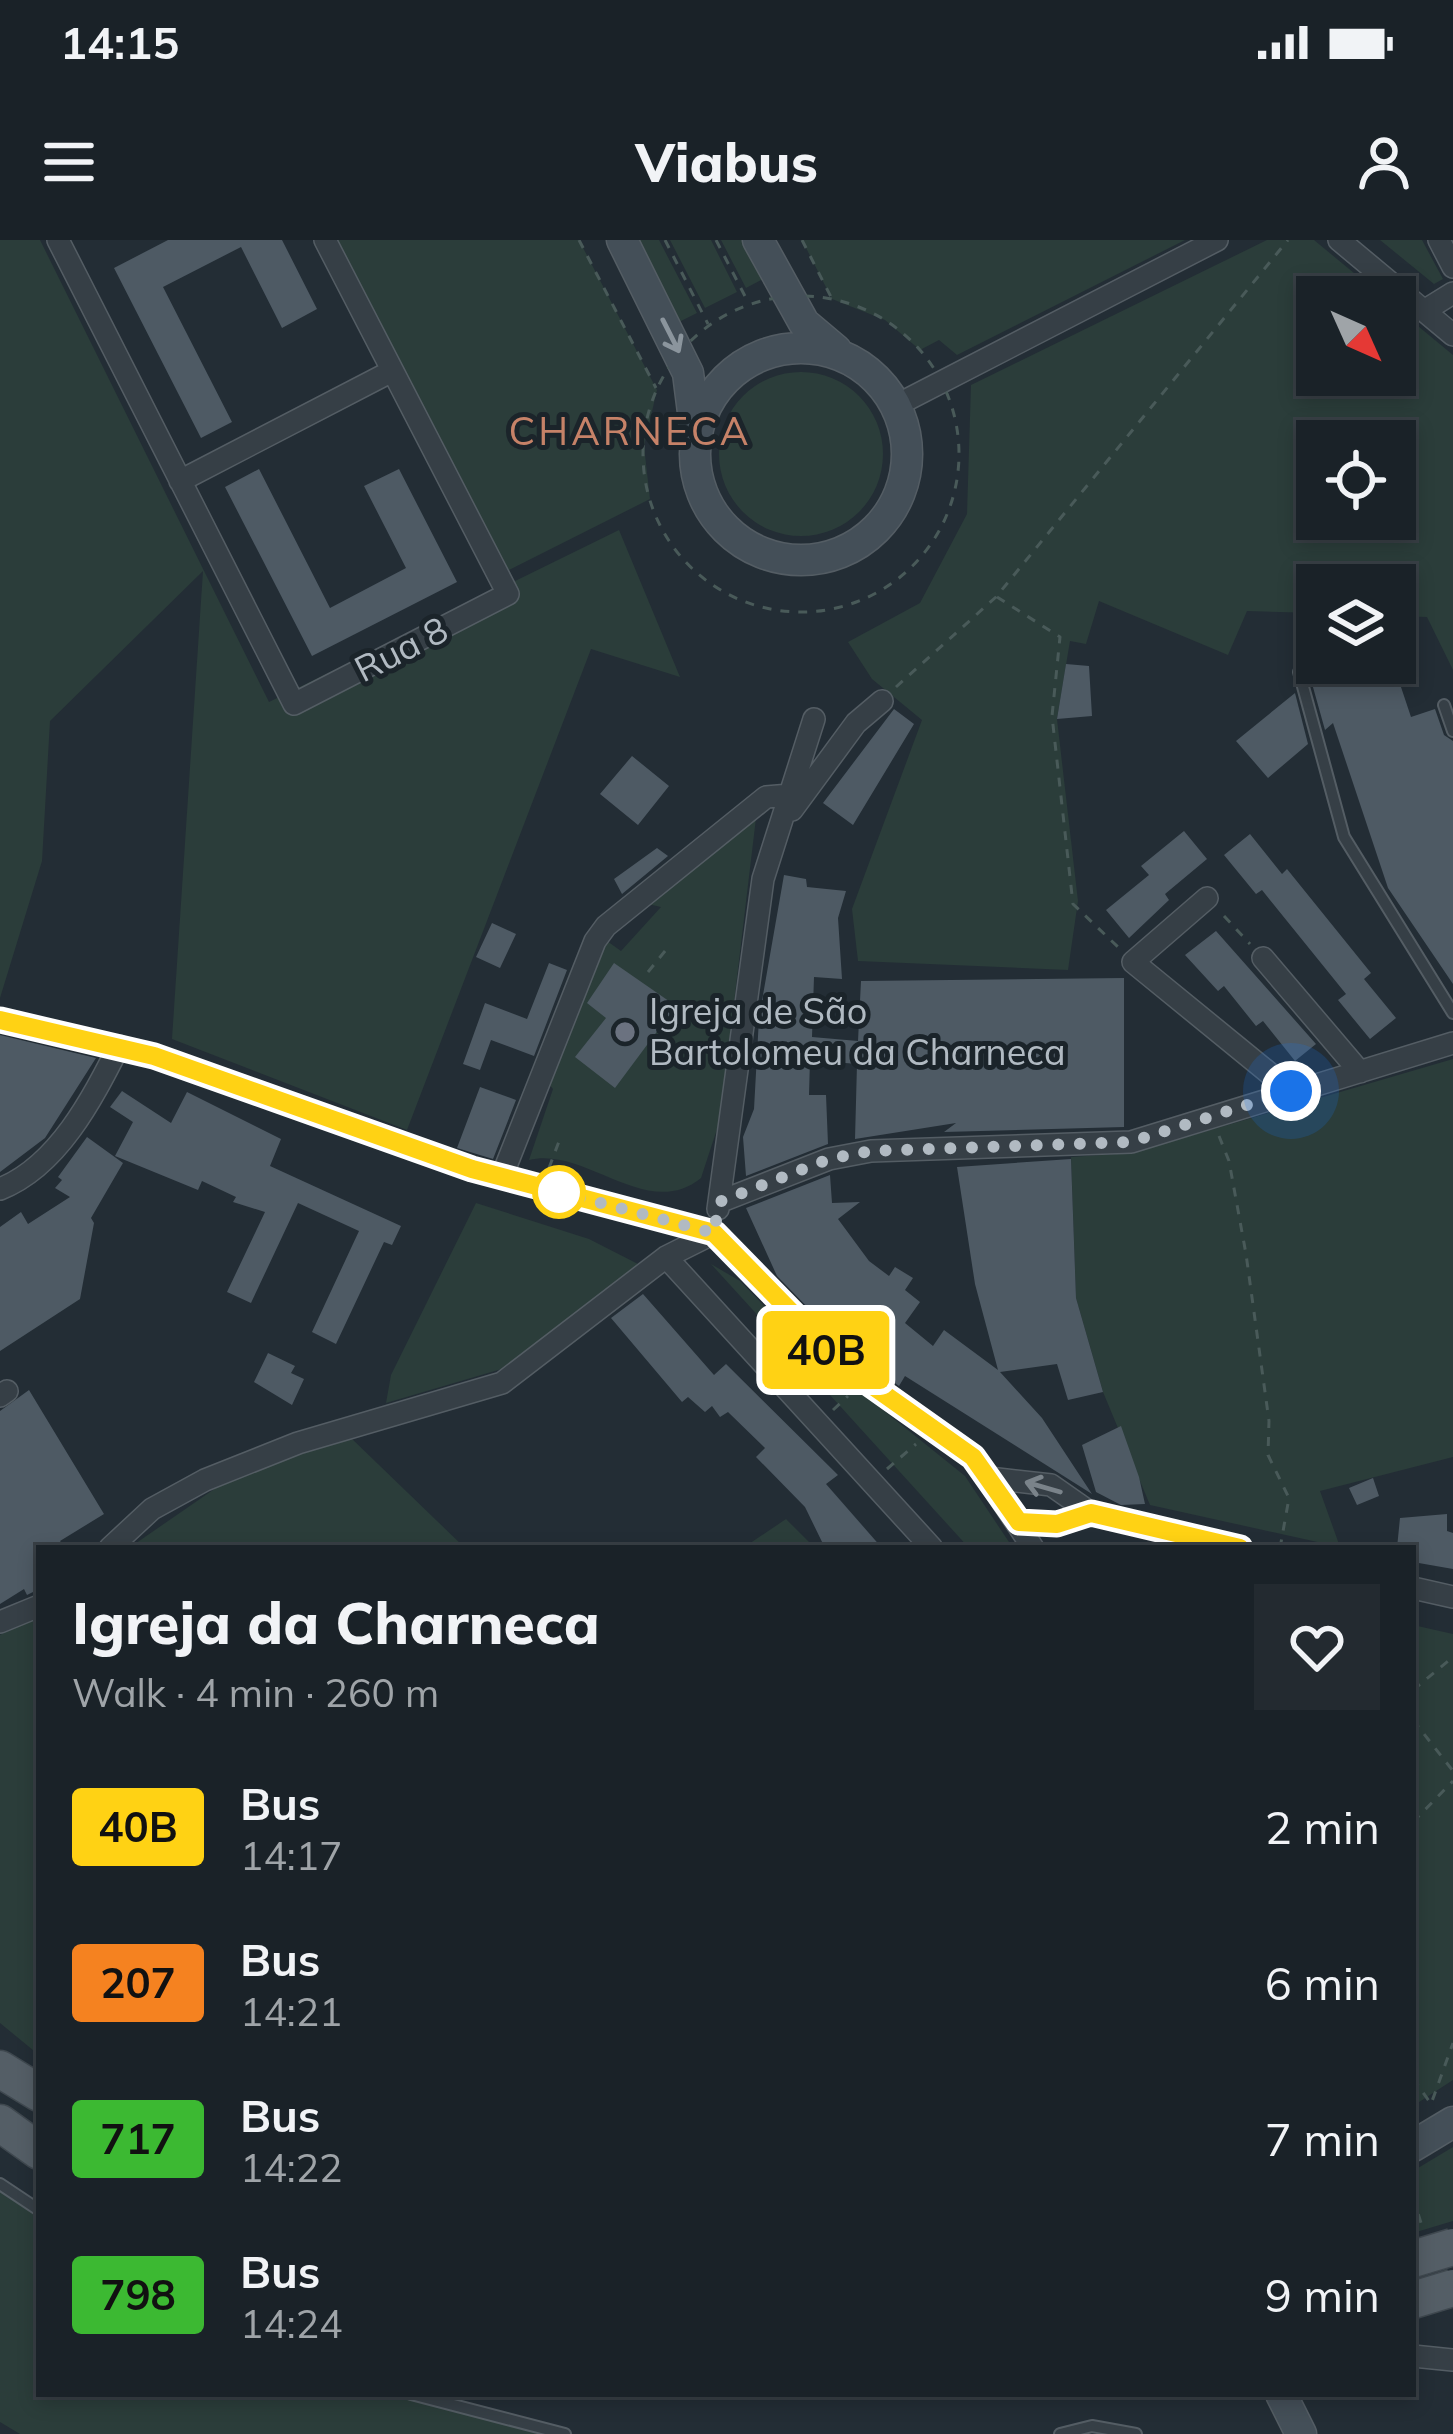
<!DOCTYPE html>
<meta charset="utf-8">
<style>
:root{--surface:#1a2228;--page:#232a30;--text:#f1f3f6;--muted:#9fa4a8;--line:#383f45}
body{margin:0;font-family:Mulish,sans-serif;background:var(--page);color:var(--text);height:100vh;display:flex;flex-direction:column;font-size:45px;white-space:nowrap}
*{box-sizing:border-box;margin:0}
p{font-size:39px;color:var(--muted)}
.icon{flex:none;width:66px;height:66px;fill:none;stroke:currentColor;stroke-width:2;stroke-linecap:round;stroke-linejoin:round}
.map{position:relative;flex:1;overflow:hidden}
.details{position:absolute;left:36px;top:1305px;width:1380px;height:852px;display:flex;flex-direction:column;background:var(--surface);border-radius:0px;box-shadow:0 6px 18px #0003,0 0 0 3px var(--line)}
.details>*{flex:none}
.badge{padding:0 24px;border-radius:9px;font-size:42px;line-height:78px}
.needle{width:78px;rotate:135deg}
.fabs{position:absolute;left:1296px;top:36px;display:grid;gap:24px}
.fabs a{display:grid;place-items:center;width:120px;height:120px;border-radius:0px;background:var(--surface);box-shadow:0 6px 18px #0003,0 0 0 3px var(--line);font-size:60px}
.you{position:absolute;width:60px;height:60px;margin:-30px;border:9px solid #fff;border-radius:50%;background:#1a73e8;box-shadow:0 0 0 18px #1a73e833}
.map>.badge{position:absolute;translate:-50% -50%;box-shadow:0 0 0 6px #fff}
.round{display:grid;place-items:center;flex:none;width:126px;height:126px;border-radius:0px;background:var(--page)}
.overview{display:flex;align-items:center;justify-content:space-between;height:204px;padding:0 36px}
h1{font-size:57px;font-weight:800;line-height:90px}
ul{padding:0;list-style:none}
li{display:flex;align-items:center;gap:36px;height:156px;padding:0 36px}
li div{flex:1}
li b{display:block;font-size:45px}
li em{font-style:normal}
li .badge{min-width:132px;font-weight:700;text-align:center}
.status{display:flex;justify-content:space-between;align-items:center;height:84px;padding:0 60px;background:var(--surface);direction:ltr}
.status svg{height:33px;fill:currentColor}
header{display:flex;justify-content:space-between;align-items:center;height:156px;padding:0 36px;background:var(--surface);font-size:54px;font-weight:800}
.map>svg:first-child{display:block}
.green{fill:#2b3d3a;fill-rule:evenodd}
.building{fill:#4e5a64}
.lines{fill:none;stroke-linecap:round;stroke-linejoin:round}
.lane-casing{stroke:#545d64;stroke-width:14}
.street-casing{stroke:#545d64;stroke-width:24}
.secondary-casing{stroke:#545d64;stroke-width:33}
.primary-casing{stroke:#3f484f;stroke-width:39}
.path{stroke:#495a59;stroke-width:3;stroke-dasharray:9 9;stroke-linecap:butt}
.lane{stroke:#363f46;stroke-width:10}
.street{stroke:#363f46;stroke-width:21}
.secondary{stroke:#444f58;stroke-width:30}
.primary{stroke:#545e66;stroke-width:36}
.primary-bridge-casing{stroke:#3f484f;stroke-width:39;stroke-linecap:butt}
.primary-bridge{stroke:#545e66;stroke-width:36}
.oneway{stroke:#8b959d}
.oneway2{stroke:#7a838a}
.line-casing{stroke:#fff;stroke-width:27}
.line{stroke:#ffd214;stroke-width:18}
.walk{stroke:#b1bac2;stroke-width:12;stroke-dasharray:0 21.6}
.worship-dot{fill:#6b7280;stroke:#1b242a;stroke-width:4.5}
.stop-dot{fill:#fff;stroke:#ffd214;stroke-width:6}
.labels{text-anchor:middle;stroke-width:10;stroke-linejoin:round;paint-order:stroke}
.street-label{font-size:36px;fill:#b1bac2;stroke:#1b242a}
.poi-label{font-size:36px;fill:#b1bac2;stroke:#1b242a;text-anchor:start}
.neighbourhood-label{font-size:39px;letter-spacing:3px;fill:#c68268;stroke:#1b242a}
</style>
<div class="status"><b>14:15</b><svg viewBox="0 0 49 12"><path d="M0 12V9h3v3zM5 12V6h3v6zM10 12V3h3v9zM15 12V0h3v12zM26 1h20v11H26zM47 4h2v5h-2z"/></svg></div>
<header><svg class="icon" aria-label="menu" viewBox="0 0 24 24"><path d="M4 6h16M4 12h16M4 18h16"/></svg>Viabus<svg class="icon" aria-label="person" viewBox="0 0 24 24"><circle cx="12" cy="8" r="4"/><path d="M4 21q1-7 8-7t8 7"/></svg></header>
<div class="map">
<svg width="1453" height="2194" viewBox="0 0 1453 2194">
<rect width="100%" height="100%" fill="#232d35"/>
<path class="green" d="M0 0H40L269 462 619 290 680 437 591 409 407 890 172 799 203 331 50 481 42 621 0 758Z
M336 0H579L657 150 644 206 650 259 507 331Z
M637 0H659L697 73 679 82Z
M670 0H711L737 52 705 68Z
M721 0H743L763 39 746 48Z
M802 0H1185L957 115 939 100 920 110 885 80 832 59Z
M1267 0H1314L1383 57H1317V135H1395V67L1453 115V430L1427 377 1395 376V345H1317V373L1247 371 1228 415 1099 361 1086 404 1070 401 1057 479 1078 661 1068 730 858 721 852 669 922 480 872 439 848 402 920 363 967 274 971 145ZM1317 201H1395V279H1317Z
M1380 0H1422L1443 39 1434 44Z
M719 214a82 82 0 1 1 164 0a82 82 0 1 1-164 0Z
M756 578 720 880 701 938C647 982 586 906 529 920L553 849 543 837 554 802 607 701 621 711 661 667 648 664Z
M1453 819V1217L1320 1251 1340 1307 1150 1265 1103 1152 1076 1058 1071 917 1132 913Z
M476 963 589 999 638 1024 505 1128 386 1163 391 1135Z
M711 1024 740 1041 801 1104 965 1236 1013 1308H969Z
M350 1197 465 1308H129L226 1241Z
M786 1279 815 1308H743Z
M39 1373V1815L0 1783V1395Z
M1413 1385 1453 1394V1840L1413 1866Z
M1453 1907V1981L1413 1993V1931Z
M0 1952 39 1977V2154H394L540 2194H20L0 2182Z"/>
<path class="building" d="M168 0H282L317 69 282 88 241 7 163 47 232 182 201 198 114 28Z
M259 229 330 368 406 328 364 246 399 229 457 342 312 416 225 247Z
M1313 423H1393L1411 477 1435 469 1444 495 1453 501V744L1388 648 1333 483 1325 490 1311 440 1317 435Z
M1066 424 1089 426 1092 476 1057 479Z
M1295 453 1308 504 1268 538 1236 501Z
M894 469 914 484 853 585 823 563Z
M632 516 669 546 638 585 600 554Z
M1184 591 1207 619 1165 654 1169 660 1129 698 1106 670 1149 635 1141 626Z
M1250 594 1282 634 1287 629 1371 733 1364 739 1396 778 1370 799 1338 760 1346 754 1262 650 1256 654 1224 615Z
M657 608 668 616 622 654 614 639Z
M784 635 806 639 807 647 846 651 838 678 842 739 814 737 812 797 858 801 861 741 1124 738V887L944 892 956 883 855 899 857 824 810 820 809 855H826L828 904 746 936 743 897 754 869 759 778Z
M492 683 516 694 500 728 476 717Z
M1216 691 1316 804 1295 821 1263 781 1256 786 1224 746 1218 751 1185 715Z
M549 723 567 730 534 816 491 800 480 830 463 824 485 763 527 779Z
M614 723 676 766 615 848 575 817 606 778 587 763Z
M0 795 96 818 45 898 0 932Z
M480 847 516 860 493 919 457 908Z
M122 851 171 883 187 852 281 899 270 926 401 986 392 1005 384 1002 336 1104 312 1092 359 991 298 963 251 1063 227 1052 265 972 233 962 236 957 202 941 198 950 115 916 133 882 110 867Z
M87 897 123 923 91 978 94 983 80 1059 0 1111V987L21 972 28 984 70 957 55 948 62 940 58 937Z
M1071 919 1076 1058 1103 1152 1068 1160 1057 1124 1000 1132 1042 1178 1092 1254 905 1136 899 1146 853 1114 777 1036 746 968 830 935 832 963 860 962 838 979 869 1021 889 1036 895 1027 913 1038 905 1050 920 1062 905 1083 933 1106 944 1090 998 1130 975 1044 957 927Z
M643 1054 714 1135 726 1124 838 1235 826 1244 882 1308H825L805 1267 756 1217 765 1208 728 1172 720 1177 712 1166 705 1172 688 1157 682 1162 611 1078Z
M268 1113 295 1126 291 1133 304 1139 292 1165 254 1142Z
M29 1150 104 1274 60 1301 65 1308H39V1349L27 1355 24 1349 0 1364V1171Z
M1121 1186 1139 1237 1145 1264 1121 1265 1096 1252 1082 1205Z
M1373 1238 1379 1256 1357 1265 1349 1248Z
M1447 1274V1291L1453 1293V1329L1413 1322V1308H1397L1400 1278Z"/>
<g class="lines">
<g class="lane-casing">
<path id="lane" d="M1299 432 1344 597 1453 773
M1444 465 1453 491
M0 1944 39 1970
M411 2154 565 2194
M1060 2194 1092 2186 1136 2194"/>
</g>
<g class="street-casing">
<path id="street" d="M58 0 294 464 508 354 325 0
M1339 0 1453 95
M1439 0 1453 27
M1424 71 1453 53
M895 166 1217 0
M180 241 392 131
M792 570 856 483 882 461
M1207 658 1133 722 1291 851
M1263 718 1360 832
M0 780 154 816 473 929 714 993
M502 936 595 701 606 686 766 557 790 555
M0 949C58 926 92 859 119 806
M719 962 829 919 871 911 1131 902 1453 803
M718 969 763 639 814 479
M714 993 843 1125 973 1217 1033 1308
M666 1017 932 1308
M0 1156 7 1151
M989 1238 1051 1245 1091 1273 1239 1308
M1019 1282 1057 1284 1091 1273
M110 1308 152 1269 205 1240 298 1203 502 1143 666 1017 714 993
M1413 1348 1453 1357
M0 1382 39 1366
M1413 2116 1453 2120"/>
</g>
<g class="secondary-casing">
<path id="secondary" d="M622 0 688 133 695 188
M758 0 804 83 836 110
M695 214a106 106 0 1 1 212 0a106 106 0 1 1-212 0Z
M1413 1906 1453 1882
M1281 2154 1301 2194"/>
</g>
<g class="primary-casing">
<path id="primary" d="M0 1829 39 1853
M0 1883 39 1911"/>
</g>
<path class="path" d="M579 0 656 148
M665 0 708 84
M716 0 748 62
M802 0 831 57
M643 214a158 158 0 1 1 316 0a158 158 0 1 1-316 0Z
M997 357 1060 397 1052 476 1073 664 1118 707
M896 447 996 357 1288 0
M1224 676 1250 704
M648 732 670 705
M1219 896 1229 921 1246 1014 1269 1181 1268 1215 1289 1258 1280 1308
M549 928 561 896
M833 1170 848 1156
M887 1229 916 1204
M1413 1450 1453 1417
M1413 1452V1472
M1413 1480 1453 1531
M1413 1582 1453 1541
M1413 1838 1431 1864 1453 1803
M1413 1957 1421 1983"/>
<use href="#lane" class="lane"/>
<use href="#street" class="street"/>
<use href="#secondary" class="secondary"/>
<use href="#primary" class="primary"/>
<g class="primary-bridge-casing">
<path id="primary-bridge" d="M1413 2019 1453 2007
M1413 2060 1453 2048"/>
</g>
<use href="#primary-bridge" class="primary-bridge"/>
</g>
<defs><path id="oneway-shaft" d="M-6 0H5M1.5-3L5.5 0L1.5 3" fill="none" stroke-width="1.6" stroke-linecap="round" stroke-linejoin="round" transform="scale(3)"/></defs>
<use class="oneway" href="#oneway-shaft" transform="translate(671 96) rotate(63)"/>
<use class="oneway2" href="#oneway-shaft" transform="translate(1043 1247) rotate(-164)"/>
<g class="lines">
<g class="line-casing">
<path id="line" d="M0 780 154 816 472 929 714 993 843 1125 973 1217 1019 1282 1057 1284 1091 1273 1240 1308"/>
</g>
<use href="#line" class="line"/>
<path class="walk" d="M559 952 714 993 719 962 829 919 871 911 1131 902 1291 851"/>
</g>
<circle class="worship-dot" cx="625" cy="792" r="12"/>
<circle class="stop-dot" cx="559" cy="952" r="24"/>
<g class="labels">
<g class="street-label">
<text transform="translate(401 409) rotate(-27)" y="13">Rua 8</text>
</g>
<g class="poi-label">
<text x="649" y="784">Igreja de São<tspan x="649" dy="41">Bartolomeu da Charneca</tspan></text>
</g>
<g class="neighbourhood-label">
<text x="630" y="205">CHARNECA</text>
</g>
</g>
</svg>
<div class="fabs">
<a><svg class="needle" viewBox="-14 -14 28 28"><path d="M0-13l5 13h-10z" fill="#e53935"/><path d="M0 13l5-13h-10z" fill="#9fa4a8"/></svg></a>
<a><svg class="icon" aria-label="locate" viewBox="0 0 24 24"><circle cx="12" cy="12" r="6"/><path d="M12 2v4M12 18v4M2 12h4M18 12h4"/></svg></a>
<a><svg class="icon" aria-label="layers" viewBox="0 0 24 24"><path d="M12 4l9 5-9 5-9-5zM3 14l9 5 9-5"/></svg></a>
</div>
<div class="you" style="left:1291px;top:851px"></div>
<b class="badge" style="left:826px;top:1110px;background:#ffd214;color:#111">40B</b>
<section class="details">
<div class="overview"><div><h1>Igreja da Charneca</h1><p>Walk · 4 min · 260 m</p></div><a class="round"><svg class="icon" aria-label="heart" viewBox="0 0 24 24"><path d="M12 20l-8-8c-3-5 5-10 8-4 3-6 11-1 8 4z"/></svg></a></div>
<ul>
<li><span class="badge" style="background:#ffd214;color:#111">40B</span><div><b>Bus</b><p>14:17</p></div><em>2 min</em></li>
<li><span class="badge" style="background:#f58220;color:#111">207</span><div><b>Bus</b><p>14:21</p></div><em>6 min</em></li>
<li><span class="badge" style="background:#3cb932;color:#111">717</span><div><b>Bus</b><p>14:22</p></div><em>7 min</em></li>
<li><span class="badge" style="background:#3cb932;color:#111">798</span><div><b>Bus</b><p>14:24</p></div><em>9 min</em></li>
</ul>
</section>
</div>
